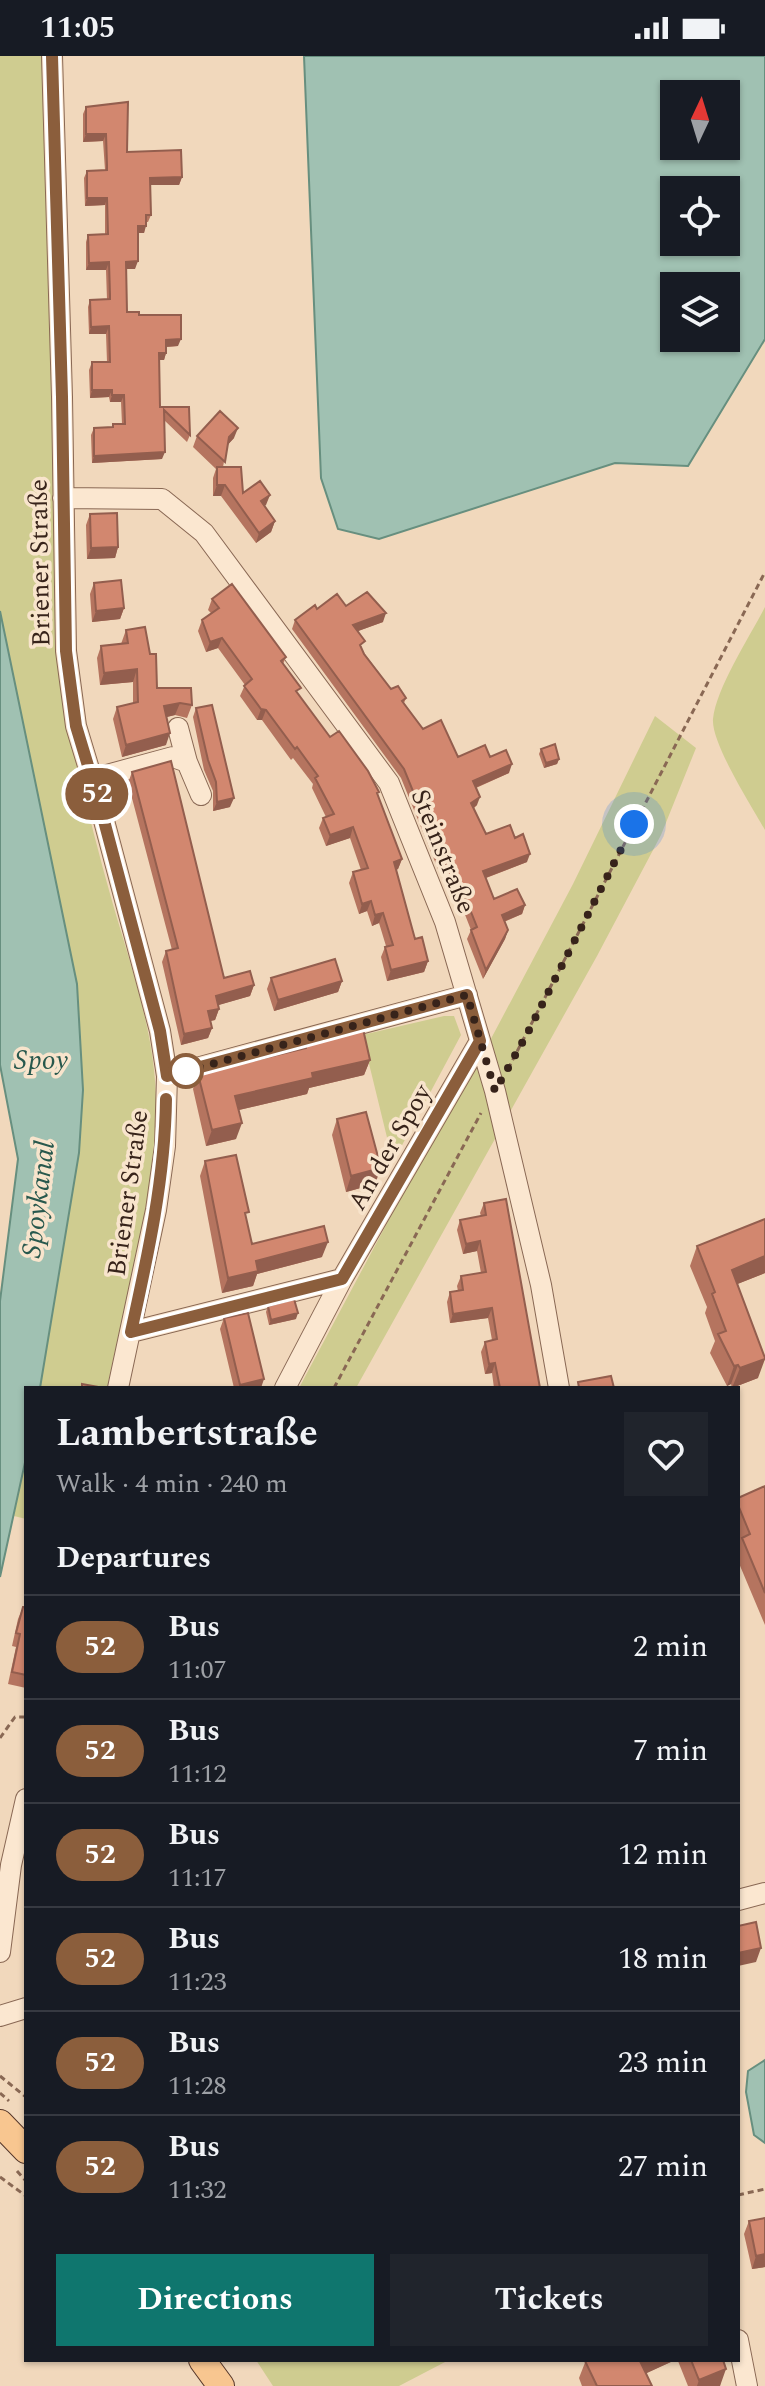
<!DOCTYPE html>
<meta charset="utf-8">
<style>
:root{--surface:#171b24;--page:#20242c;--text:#f1f3f6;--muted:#9ea1a6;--line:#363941;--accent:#0f766e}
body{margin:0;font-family:Spectral,serif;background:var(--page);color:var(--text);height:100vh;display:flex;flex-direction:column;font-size:30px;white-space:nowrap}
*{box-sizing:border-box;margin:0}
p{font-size:26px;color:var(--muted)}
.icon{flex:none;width:44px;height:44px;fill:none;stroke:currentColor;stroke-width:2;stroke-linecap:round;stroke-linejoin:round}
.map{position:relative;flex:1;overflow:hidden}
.drawer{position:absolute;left:24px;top:1330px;width:716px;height:976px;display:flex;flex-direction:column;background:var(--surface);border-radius:0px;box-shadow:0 2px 6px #0004}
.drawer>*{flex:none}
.badge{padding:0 16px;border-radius:26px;font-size:28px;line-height:52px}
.needle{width:52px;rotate:4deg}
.tools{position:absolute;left:660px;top:24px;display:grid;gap:16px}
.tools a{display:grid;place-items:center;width:80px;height:80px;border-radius:0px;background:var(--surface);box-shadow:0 2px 6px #0004;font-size:40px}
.you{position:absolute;width:40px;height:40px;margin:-20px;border:6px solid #fff;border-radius:50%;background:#1a73e8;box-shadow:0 0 0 12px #1a73e833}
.map>.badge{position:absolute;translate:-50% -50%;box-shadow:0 0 0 4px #fff}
h2{padding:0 32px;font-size:30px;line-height:72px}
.round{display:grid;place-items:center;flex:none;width:84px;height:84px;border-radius:0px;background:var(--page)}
.overview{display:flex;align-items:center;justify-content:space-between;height:136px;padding:0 32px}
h1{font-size:38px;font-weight:700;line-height:60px}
.button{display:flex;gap:16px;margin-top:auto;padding:16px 32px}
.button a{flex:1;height:92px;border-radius:0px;background:var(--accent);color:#fff;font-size:32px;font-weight:700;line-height:92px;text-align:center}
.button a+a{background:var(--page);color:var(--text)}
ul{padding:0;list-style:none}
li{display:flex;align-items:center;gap:24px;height:104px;padding:0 32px;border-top:2px solid var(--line)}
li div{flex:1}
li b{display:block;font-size:30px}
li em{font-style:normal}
li .badge{min-width:88px;font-weight:700;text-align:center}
.status{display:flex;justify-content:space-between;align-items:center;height:56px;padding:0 40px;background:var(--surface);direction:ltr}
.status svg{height:22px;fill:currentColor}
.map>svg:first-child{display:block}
.green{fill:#cfcc90}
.water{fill:#a0c1b2;stroke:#678f7f;stroke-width:2;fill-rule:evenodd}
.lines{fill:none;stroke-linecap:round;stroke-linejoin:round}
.minor-casing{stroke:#896854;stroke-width:22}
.major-casing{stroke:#56372a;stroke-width:28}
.path{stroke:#896854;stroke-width:3;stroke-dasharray:6 4;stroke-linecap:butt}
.minor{stroke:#fbe7d0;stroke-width:20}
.major{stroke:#f8c690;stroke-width:26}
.wall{fill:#b5745f}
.shaded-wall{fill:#935e4e}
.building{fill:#d2876f;stroke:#935e4e;stroke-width:2}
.line-casing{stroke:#fff;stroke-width:18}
.line{stroke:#8b5e3c;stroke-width:12}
.walk{stroke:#37231a;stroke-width:8;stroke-dasharray:0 14.4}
.stop-dot{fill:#fff;stroke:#8b5e3c;stroke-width:4}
.labels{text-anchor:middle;stroke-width:7;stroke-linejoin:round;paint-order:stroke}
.street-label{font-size:26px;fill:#37231a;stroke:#f8e4cc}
.water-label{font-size:28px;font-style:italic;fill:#28584d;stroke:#f8e4cc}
</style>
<div class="status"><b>11:05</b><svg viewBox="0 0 49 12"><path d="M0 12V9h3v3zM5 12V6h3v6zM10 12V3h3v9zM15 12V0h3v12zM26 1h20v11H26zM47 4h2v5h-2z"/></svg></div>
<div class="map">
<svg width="765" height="2330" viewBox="0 0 765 2330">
<rect width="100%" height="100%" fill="#f1d8bc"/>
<path class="green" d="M0 0H42L67 663C80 724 95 785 112 845 131 911 157 982 156 1052 154 1146 126 1240 107 1332H40L79 1097 83 1034 77 928 0 555Z
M765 551V774C752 751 711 687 713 663 716 632 750 580 765 551Z
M655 660 696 692 661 779 597 900 356 1332H299L393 1156 476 1011 573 828Z
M444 960H454L461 979 393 1106 362 979Z
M26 1402V1463L14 1460Z
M256 2304H445L447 2305 399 2330H273Z"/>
<path class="water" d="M304 0H765V283L688 410 615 407 379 483 338 473 321 422ZM674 38H726V90H674ZM674 134H726V186H674ZM674 230H726V282H674Z
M0 555 77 928 83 1034 79 1097 40 1332H26V1402L0 1521V1245L18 1103 0 1009Z
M765 2004V2087L754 2079 746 2036 748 2015Z"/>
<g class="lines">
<g class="minor-casing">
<path id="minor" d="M52 0 62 341 66 595 76 670 99 746 160 975 167 1020 165 1090 156 1154 118 1332
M63 442 162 443 204 477 389 727 445 866 495 1035 541 1229 559 1332
M178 672 187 706
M92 723 173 701 187 706 201 739
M167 1020 467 939
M131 1276 342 1223 480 985
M285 1332 342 1223
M738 1844 765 1837
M0 1896 11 1809 26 1743
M0 1960 26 1952
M738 2284 747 2330"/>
</g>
<g class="major-casing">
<path id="major" d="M0 2067 26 2094
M202 2304 221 2330"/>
</g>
<path class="path" d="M508 1013 765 516
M334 1332 481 1057
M0 1682 15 1661H26
M0 2020 26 2041
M0 2037 9 2045
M17 2115 26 2125
M0 2121 26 2140
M738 2139 765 2133"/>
<use href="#minor" class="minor"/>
<use href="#major" class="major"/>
</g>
<path class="wall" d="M86 51 127 96 182 121 179 129H150L151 159 148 166H146L144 177H138L135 213H126L127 256 139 259 178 290 166 291V297L164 304H159L160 351 190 379 187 386 164 364 162 403 92 407 91 379 94 372 112 371 113 368H122L121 346H110L109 341 90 342 89 314 92 306H107L106 278H89L88 251 90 244H107L106 214H86V186L88 179 105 178V149L85 150 84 122 87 115 105 114 103 85 83 86V58Z
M197 380 234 382 227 389 223 411 243 437 270 439 264 450 275 465 271 476 256 487 221 440H213V422L216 413 193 391Z
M90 458 118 491 115 502 87 503 86 469Z
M94 527 124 552 120 563 92 566 90 538Z
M212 543 286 601 283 608 298 638 330 681 378 740 402 803 398 813 396 814 415 883 428 905 424 916 387 925 381 901 385 891 386 890 379 867 372 870 367 855 359 858 349 827 353 816 361 814 350 782 326 790 319 772 323 762 326 761 312 732 313 728 293 702 291 704 262 664H257L240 640 245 629 218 592 206 596 198 575 202 564 211 557 208 554Z
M346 550 383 566 358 575 362 594 391 633 406 642 404 647 423 673 458 701H490L509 717 476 732 477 749 474 752 486 778 515 782 527 806 486 822 494 843 525 849 522 858 504 866 508 874 505 883 483 923 467 883 471 874 446 810 438 813 401 722 292 573 295 564Z
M126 574 157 632 192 649 187 662 175 659 166 661V689L122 701 113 663 117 651 133 647V626L100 629 97 602 101 590 121 588Z
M196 652 230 751 213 755V735L204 714 193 661Z
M541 693 559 703 557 708 544 712 539 698Z
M132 716 224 922 254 929 250 940 218 949 219 953 215 964 210 965 212 972 208 982 181 989 162 906 166 895 172 894 128 727Z
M271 922 342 925 338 936 274 955 267 933Z
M305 987 370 1004 364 1019 309 1032 307 1038 239 1054 236 1083 206 1090 193 1033 198 1018 303 993Z
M337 1063 375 1128 346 1136 332 1079Z
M205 1105 252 1188 322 1201 257 1218 253 1230 222 1237 200 1120Z
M484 1147 540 1332H494L492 1317 485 1318 481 1296 485 1286 492 1284 488 1262 450 1267 447 1246 450 1236 458 1235 457 1230 461 1220 481 1217 477 1195 463 1198 457 1174 460 1164 481 1160 480 1157Z
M765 1163V1217L737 1228 758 1322 732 1332 731 1328 727 1330 710 1297 715 1285 705 1257 707 1251 690 1210 697 1190Z
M268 1250 296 1263 269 1269 266 1256Z
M224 1262 261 1332H234L220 1273Z
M765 1430V1569L738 1505V1493L740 1487 738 1482V1442Z
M26 1543V1632L8 1628 16 1591 12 1590 18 1563 23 1551H24Z
M765 2162V2211L752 2213 744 2178 749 2165Z
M586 2304H723L720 2330H688L678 2305H673L646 2317 652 2330H582L579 2322Z"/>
<path class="shaded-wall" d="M86 78H106L103 85 83 86Z
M182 121 179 129H147L150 122Z
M87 142H107L105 149 85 150Z
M138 170H146L144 177H135Z
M138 205 135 213H123L126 206Z
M109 206 106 214H86L89 207Z
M109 270 106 278H89L91 271Z
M181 283 178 290 164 291 166 284Z
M159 297H166L164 304H156Z
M92 334H112L109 341 90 342Z
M112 339H124L121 346H110Z
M238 372 234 382 225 392 229 381Z
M165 396 162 403 92 407 94 400Z
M217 429H225L221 440H213Z
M270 439 266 449 257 456 261 445Z
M275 465 271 476 256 487 259 477Z
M118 491 115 502 87 503 91 492Z
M124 552 120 563 92 566 96 555Z
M386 557 383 566 350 578 353 569Z
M222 582 218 592 206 596 210 586Z
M137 613 133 626 100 629 104 617Z
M180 647 175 659 159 663 164 650Z
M261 653 266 654 262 664H257Z
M170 677 166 689 122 701 126 689Z
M559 703 557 708 544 712 546 707Z
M512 708 509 717 470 734 473 725Z
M480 741 477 749 468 756 471 747Z
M234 742 230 751 213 755 217 746Z
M353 771 350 782 326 790 330 779Z
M530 798 527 806 480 824 483 815Z
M449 801 446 810 438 813 441 804Z
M402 803 398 813 390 816 394 806Z
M371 845 367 855 359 858 362 848Z
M525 849 522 858 498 868 502 859Z
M383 857 379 867 372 870 375 859Z
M508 874 505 883 483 923 486 914Z
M428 905 424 916 387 925 391 914Z
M342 925 338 936 274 955 278 944Z
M254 929 250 940 212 951 216 940Z
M219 953 215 964 205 966 208 955Z
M212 972 208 982 181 989 184 978Z
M370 1004 364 1019 309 1032 307 1038 230 1056 235 1040 312 1017Z
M242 1067 236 1083 206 1090 212 1074Z
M381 1112 375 1128 346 1136 351 1120Z
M480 1185 477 1195 463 1198 466 1188Z
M328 1186 322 1201 257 1218 253 1230 222 1237 228 1222 256 1205Z
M765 1200V1217L725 1233 732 1214Z
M492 1252 488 1262 450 1267 453 1258Z
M298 1257 296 1263 269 1269 271 1264Z
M765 1303 758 1322 732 1332 740 1312Z
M495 1307 492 1317 485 1318 489 1308Z
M738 1309 731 1328 727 1330 734 1310Z
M264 1323 261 1332H239L240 1329Z
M761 1892 756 1906 738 1910V1897Z
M765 2198V2211L752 2213 756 2200Z
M643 2304H679L673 2305 634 2323 640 2305Z
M726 2313 720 2330H697L699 2324Z"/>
<path class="building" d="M128 46 127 96 181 94 182 121 150 122 151 159H146V170H138V205L126 206 127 256H139V259H181V283L166 284V297H159L160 351H189L190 379 164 354 165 396 94 400V372L113 371V368H125L124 339H112V334H92V306H110L109 270 91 271 90 244 110 243V239L109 206 89 207 88 179 108 178 107 142H87V115L107 114V109L106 78H86V51Z
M220 355 238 372 229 381 225 406 197 380Z
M217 411H241L243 437 260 425 270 439 261 445 275 465 259 477 225 429H217Z
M117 457 118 491 91 492 90 458Z
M121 524 124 552 96 555 94 527Z
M232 528 286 601 281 605 301 632 296 635 330 681 339 675 368 715 379 736 377 737 402 803 394 806 415 883 422 881 428 905 391 914 385 891 393 889 383 857 375 859 371 845 362 848 353 816 368 812 353 771 330 779 323 762 334 758 315 722 318 720 297 691 295 693 266 654 261 653 244 630 252 623 222 582 210 586 202 564 219 552 212 543Z
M367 536 386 557 353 569 365 585 360 589 364 598 391 633 398 630 406 642 402 645 423 673 441 664 458 701 485 689 490 701 506 694 512 708 473 725 480 741 471 747 486 778 510 769 515 782 523 778 530 798 483 815 494 843 517 833 525 849 502 859 508 874 486 914 471 874 477 871 449 801 441 804 404 713 295 564 315 549 317 553 337 538 346 550Z
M145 571 150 598H156L157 632H191L192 649 180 647 164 650 170 677 126 689 117 651 138 646 137 613 104 617 101 590 128 587 126 574Z
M212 649 234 742 217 746 216 726 208 704 196 652Z
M555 688 559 703 546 707 541 693Z
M171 705 224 922 250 915 254 929 216 940 219 953 208 955 212 972 184 978 166 895 178 892 132 716Z
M335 903 342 925 278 944 271 922Z
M363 973 370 1004 312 1017 313 1022 235 1040 242 1067 212 1074 198 1018 306 992 305 987Z
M366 1056 381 1112 351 1120 337 1063Z
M236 1099 249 1156 245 1157 252 1188 324 1170 328 1186 256 1205 258 1215 228 1222 205 1105Z
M506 1143 540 1332H500L495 1307 489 1308 485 1286 497 1283 492 1252 453 1258 450 1236 463 1234 461 1220 486 1216 480 1185 466 1188 460 1164 486 1159 484 1147Z
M765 1163V1200L732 1214 765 1302V1303L740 1312 738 1309 734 1310 718 1278 726 1275 712 1238 715 1236 697 1190Z
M294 1243 298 1257 271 1264 268 1250Z
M248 1257 264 1323 240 1329 224 1262Z
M611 1320 614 1332H579L578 1326Z
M82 1328 99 1331V1332H82Z
M765 1430V1537L742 1482 750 1478 738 1449V1442Z
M23 1551H26V1619L12 1616 20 1578 16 1577Z
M756 1866 761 1892 738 1897V1870Z
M765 2162V2198L756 2200 749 2165Z
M586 2304H643L640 2305 652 2330H597L585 2305Z
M691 2304H723L726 2313 699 2324Z"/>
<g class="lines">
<g class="line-casing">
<path id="line" d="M52 0 62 341 66 595 76 670 99 746 160 975 167 1020 467 939 480 985 342 1223 131 1276C148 1199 165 1122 166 1043"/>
</g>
<use href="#line" class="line"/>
<path class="walk" d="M186 1015 467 939 495 1035 526 980 634 768"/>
</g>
<circle class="stop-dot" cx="186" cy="1015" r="16"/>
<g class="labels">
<g class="street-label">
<text transform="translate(39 507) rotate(-91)" y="9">Briener Straße</text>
<text transform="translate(444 795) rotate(68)" y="9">Steinstraße</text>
<text transform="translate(389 1091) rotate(-60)" y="9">An der Spoy</text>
<text transform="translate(127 1137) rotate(-82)" y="9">Briener Straße</text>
</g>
<g class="water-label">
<text x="41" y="1013">Spoy</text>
<text transform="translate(37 1143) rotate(-83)" y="10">Spoykanal</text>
</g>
</g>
</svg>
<div class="tools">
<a><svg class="needle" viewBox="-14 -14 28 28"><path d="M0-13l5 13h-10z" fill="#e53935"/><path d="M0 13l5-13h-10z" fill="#9ea1a6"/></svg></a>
<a><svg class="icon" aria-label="locate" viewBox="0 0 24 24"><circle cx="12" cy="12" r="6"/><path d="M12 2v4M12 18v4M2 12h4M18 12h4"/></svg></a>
<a><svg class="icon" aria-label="layers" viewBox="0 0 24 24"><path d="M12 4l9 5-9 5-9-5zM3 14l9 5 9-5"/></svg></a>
</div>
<div class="you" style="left:634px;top:768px"></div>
<b class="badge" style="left:97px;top:738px;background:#8b5e3c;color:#fff">52</b>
<section class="drawer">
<div class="overview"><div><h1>Lambertstraße</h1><p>Walk · 4 min · 240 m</p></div><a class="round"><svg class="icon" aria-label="heart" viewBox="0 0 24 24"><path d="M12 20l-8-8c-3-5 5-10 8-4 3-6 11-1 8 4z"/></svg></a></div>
<h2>Departures</h2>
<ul>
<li><span class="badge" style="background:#8b5e3c;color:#fff">52</span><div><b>Bus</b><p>11:07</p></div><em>2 min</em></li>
<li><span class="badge" style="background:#8b5e3c;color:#fff">52</span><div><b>Bus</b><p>11:12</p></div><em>7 min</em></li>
<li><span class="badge" style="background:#8b5e3c;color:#fff">52</span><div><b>Bus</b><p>11:17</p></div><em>12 min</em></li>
<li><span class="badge" style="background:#8b5e3c;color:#fff">52</span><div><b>Bus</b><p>11:23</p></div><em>18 min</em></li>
<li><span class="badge" style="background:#8b5e3c;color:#fff">52</span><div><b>Bus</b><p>11:28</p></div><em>23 min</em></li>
<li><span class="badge" style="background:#8b5e3c;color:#fff">52</span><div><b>Bus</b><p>11:32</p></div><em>27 min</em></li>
</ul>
<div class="button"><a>Directions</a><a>Tickets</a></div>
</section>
</div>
